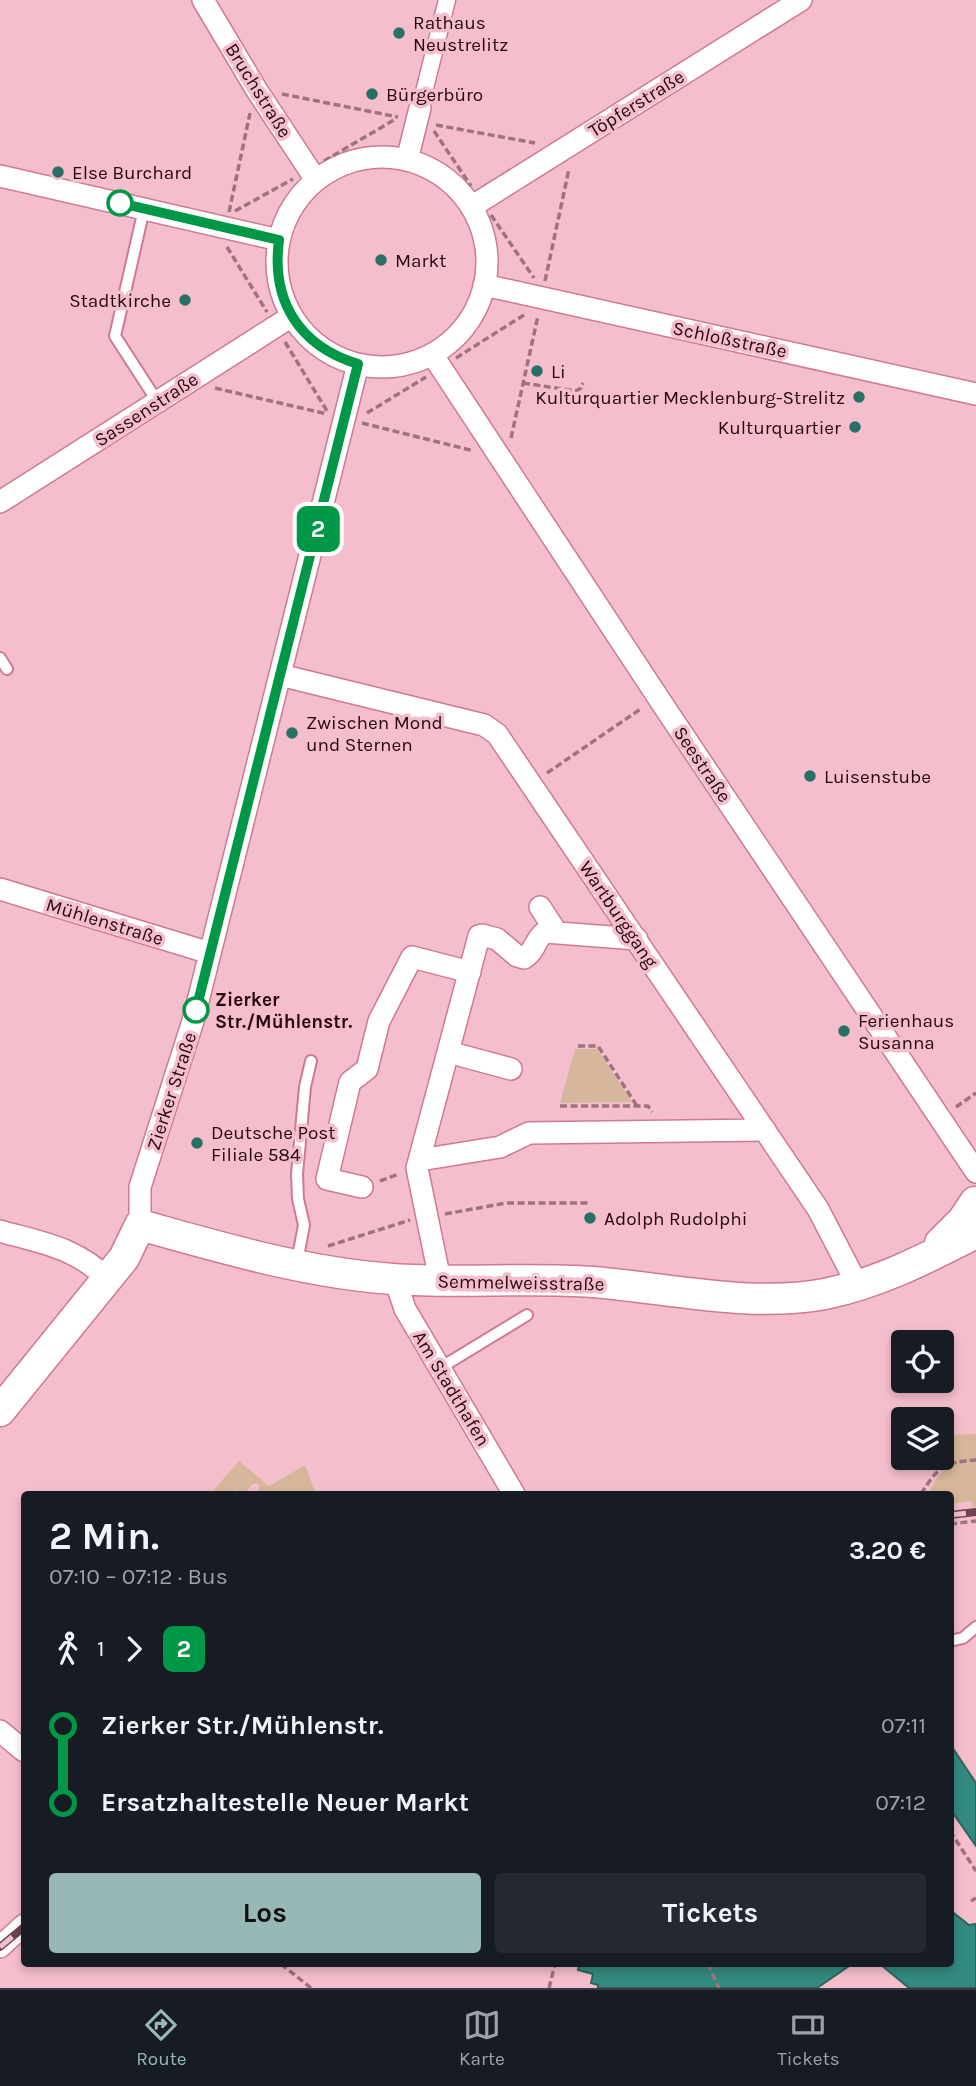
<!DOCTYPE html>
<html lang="de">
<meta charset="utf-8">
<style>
:root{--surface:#171b24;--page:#242831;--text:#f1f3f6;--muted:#9ea1a6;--line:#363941;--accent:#97b8b5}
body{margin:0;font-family:Karla,sans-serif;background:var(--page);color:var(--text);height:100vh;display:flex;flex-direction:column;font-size:26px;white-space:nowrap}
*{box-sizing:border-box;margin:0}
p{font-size:23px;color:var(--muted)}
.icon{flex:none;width:38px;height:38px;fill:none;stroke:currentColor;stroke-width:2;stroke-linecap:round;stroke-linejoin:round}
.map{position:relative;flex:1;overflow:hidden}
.side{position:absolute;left:21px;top:1491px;width:933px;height:476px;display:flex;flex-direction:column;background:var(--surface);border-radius:7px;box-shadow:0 4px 10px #0003}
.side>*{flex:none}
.badge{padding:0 14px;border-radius:10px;font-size:24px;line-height:46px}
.buttons{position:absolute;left:891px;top:1330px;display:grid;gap:14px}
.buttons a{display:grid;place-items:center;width:63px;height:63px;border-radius:7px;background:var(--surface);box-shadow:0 4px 10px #0003;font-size:35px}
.map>.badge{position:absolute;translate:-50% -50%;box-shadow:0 0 0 4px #fff}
.legs{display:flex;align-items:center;gap:10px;height:77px;padding:0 28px;font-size:23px}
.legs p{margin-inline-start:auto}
.head{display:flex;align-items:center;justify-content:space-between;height:119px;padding:0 28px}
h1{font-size:38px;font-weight:700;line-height:52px}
.button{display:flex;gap:14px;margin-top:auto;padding:14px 28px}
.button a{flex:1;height:80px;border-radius:7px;background:var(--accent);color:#111;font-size:28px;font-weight:700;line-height:80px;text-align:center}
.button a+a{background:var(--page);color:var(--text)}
ul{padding:0 28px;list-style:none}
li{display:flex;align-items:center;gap:24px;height:77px;font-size:26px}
li i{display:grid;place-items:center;width:10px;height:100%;margin:0 9px;background:currentColor}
li i::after{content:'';width:18px;height:18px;margin:-9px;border:5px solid;border-radius:50%;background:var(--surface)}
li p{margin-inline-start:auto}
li:first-child i{background:linear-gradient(#0000 50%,currentColor 0)}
li:last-child i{background:linear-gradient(currentColor 50%,#0000 0)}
.menu{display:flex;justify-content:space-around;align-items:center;height:98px;border-top:2px solid var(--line);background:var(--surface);font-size:19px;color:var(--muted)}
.menu a{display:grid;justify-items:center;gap:4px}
.menu .on{color:var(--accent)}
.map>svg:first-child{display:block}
.green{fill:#d7b79b}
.water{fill:#348a7e;stroke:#30635d;stroke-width:2}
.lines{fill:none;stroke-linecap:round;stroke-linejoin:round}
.service-casing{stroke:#ce7a92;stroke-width:14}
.pedestrian-casing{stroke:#ce7a92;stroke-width:19}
.minor-casing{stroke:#ce7a92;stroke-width:24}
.secondary-casing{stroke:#ce7a92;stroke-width:33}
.path{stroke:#9f727f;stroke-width:3.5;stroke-dasharray:7 3.5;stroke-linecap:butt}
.service{stroke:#fff;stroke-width:10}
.pedestrian{stroke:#fff;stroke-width:16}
.minor{stroke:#fff;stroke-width:21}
.secondary{stroke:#fff;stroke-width:30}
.rail-casing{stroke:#6c4450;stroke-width:8}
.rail{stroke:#f5becc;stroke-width:5;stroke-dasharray:16;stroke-linecap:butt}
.line-1-casing{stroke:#fff;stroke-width:16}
.line-1{stroke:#009847;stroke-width:10}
.poi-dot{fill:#286f65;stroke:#f5becc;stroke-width:2.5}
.stop-1-dot{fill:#fff;stroke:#009847;stroke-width:3.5}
.labels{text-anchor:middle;stroke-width:7;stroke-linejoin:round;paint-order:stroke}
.poi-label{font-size:19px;fill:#260711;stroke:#f5becc;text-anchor:start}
.street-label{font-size:19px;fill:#260711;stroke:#f5becc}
.stop-label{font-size:19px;font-weight:bold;fill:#260711;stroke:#f5becc;text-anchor:start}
</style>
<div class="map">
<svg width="976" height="1988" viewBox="0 0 976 1988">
<rect width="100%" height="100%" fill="#f5becc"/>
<path class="green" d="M575 1049H597L632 1102 560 1103Z
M976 1434V1507H973L971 1501 950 1504V1494H928L937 1477 951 1464 946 1435Z
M239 1461 269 1486 305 1465 316 1494H270L266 1491 260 1494 258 1492 259 1486 256 1483 251 1485 245 1494H240L235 1489 230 1494H210Z"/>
<path class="water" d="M950 1744 976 1783V1846L950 1809Z
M950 1910 969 1925 976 1924V1988H909L880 1964H950Z
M579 1964H852L817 1988H598V1985L591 1983 593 1974 578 1970Z"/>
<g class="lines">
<g class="service-casing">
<path id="service" d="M144 209 115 336 157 401
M0 658 7 669
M297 1262 304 1225 298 1199 297 1174 305 1087 311 1061
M440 1368 527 1315
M950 1641 963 1638 976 1627"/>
</g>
<g class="pedestrian-casing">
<path id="pedestrian" d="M420 108 447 0"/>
</g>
<g class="minor-casing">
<path id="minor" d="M203 0 256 89 316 180
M277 262a105 105 0 1 1 210 0a105 105 0 1 1-210 0Z
M407 160 420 108
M0 176 279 240
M471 207 801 0
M484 285 976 394
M432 354 665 708 976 1172
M0 502 292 316
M280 675 484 725 497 734 818 1209 858 1286
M0 889 210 953
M540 907 557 933
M448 1052 511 1069
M420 1160 500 1147 529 1133 765 1130
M362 1187 327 1179 350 1082 367 1069 379 1021 412 957 470 972
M140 1225V1187L193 1021 358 364
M0 1231C43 1243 74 1247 108 1279
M395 1279 405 1309 514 1494
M440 1280 417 1168 479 936 482 935 497 939 517 956 524 958C535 952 535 939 545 932L637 939
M0 1731 24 1751
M0 1947 24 1925"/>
</g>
<g class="secondary-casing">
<path id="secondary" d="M940 1243 963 1220 975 1202
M0 1411 124 1258 140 1225C223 1248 306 1273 393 1279 459 1284 526 1277 593 1282 668 1288 751 1308 825 1294 879 1283 927 1258 976 1233"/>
</g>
<path class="path" d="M282 94 398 117
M436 125 535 143
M434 131 471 186
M324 161 394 120 395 117
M235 211 293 179
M229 212 250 113
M491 215 534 278
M227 247 267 312
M545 281 569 169
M285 342 327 411
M456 358 527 313
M523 383 576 391 581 388 583 383
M215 388 327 414
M367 413 426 377
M362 423 474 451
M511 438 538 316
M547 773 642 708
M578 1046H598L637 1106
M560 1106H648L652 1112
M956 1107 976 1093
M380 1181 399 1174
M445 1214 506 1203H591
M328 1246 410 1220
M253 1494 254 1493
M921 1494C938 1467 944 1462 976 1460
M950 1524 976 1521
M950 1831 976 1871
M971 1901 976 1898
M281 1964 311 1988
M708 1964 719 1988
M549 1988 555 1964"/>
<use href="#service" class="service"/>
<use href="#pedestrian" class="pedestrian"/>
<use href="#minor" class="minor"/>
<use href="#secondary" class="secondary"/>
<g class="rail-casing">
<path id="rail" d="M950 1515 976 1512
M0 1947 24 1927"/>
</g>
<use href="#rail" class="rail"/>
</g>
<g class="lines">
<g class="line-1-casing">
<path id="line-1" d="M120 203 279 240C271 301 299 346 358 364L196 1010"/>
</g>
<use href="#line-1" class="line-1"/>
</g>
<g class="poi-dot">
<circle cx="399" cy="33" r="7"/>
<circle cx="372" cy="94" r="7"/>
<circle cx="58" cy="172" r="7"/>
<circle cx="381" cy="260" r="7"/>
<circle cx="185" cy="300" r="7"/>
<circle cx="537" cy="371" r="7"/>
<circle cx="859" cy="397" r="7"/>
<circle cx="855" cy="427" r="7"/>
<circle cx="292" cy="733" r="7"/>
<circle cx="810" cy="776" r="7"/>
<circle cx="844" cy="1031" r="7"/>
<circle cx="197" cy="1143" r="7"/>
<circle cx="590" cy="1218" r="7"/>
</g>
<g class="stop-1-dot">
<circle cx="120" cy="203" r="12"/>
<circle cx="196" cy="1010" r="12"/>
</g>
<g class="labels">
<g class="poi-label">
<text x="413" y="29">Rathaus<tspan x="413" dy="22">Neustrelitz</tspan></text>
<text x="386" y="101">Bürgerbüro</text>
<text x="72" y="179">Else Burchard</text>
<text x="395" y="267">Markt</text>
<text x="171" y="307" text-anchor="end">Stadtkirche</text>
<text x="551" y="378">Li</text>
<text x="845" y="404" text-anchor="end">Kulturquartier Mecklenburg-Strelitz</text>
<text x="841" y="434" text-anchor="end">Kulturquartier</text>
<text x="306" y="729">Zwischen Mond<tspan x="306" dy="22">und Sternen</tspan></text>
<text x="824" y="783">Luisenstube</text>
<text x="858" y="1027">Ferienhaus<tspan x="858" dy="22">Susanna</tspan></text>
<text x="211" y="1139">Deutsche Post<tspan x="211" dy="22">Filiale 584</tspan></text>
<text x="604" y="1225">Adolph Rudolphi</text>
</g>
<g class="street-label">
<text transform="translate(259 90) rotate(58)" y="7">Bruchstraße</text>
<text transform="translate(636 103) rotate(-32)" y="7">Töpferstraße</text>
<text transform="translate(730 339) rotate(12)" y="7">Schloßstraße</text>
<text transform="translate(146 409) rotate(-33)" y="7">Sassenstraße</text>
<text transform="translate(703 764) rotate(56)" y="7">Seestraße</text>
<text transform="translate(619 914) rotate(56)" y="7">Wartburggang</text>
<text transform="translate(105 921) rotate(17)" y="7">Mühlenstraße</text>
<text transform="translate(171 1091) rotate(-72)" y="7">Zierker Straße</text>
<text transform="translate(521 1282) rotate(1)" y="7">Semmelweisstraße</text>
<text transform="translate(452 1388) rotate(59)" y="7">Am Stadthafen</text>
</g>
<g class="stop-label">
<text x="215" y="1006">Zierker<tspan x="215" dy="22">Str./Mühlenstr.</tspan></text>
</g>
</g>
</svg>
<div class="buttons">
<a><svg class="icon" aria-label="locate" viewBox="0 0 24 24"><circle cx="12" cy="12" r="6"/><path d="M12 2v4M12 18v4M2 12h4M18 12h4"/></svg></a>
<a><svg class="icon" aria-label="layers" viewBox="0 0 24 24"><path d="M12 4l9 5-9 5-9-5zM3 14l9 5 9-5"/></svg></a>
</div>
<b class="badge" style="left:318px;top:529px;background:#009847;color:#fff">2</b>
<section class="side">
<div class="head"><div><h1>2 Min.</h1><p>07:10 – 07:12 · Bus</p></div><b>3.20 €</b></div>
<div class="legs"><svg class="icon" aria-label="walk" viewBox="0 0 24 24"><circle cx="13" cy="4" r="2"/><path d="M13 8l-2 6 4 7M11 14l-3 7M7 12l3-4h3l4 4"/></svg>1<svg class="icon" aria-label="forward" viewBox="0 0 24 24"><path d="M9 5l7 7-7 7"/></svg><b class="badge" style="background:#009847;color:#fff">2</b></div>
<ul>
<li><i style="color:#009847"></i><b>Zierker Str./Mühlenstr.</b><p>07:11</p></li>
<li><i style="color:#009847"></i><b>Ersatzhaltestelle Neuer Markt</b><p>07:12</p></li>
</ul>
<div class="button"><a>Los</a><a>Tickets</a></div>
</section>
</div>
<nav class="menu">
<a class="on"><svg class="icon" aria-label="directions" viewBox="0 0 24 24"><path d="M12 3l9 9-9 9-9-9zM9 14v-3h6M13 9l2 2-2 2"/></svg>Route</a>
<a><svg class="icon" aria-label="map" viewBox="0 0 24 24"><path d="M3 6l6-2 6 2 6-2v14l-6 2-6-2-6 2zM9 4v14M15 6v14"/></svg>Karte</a>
<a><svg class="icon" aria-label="tickets" viewBox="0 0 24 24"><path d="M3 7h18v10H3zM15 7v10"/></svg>Tickets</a>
</nav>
